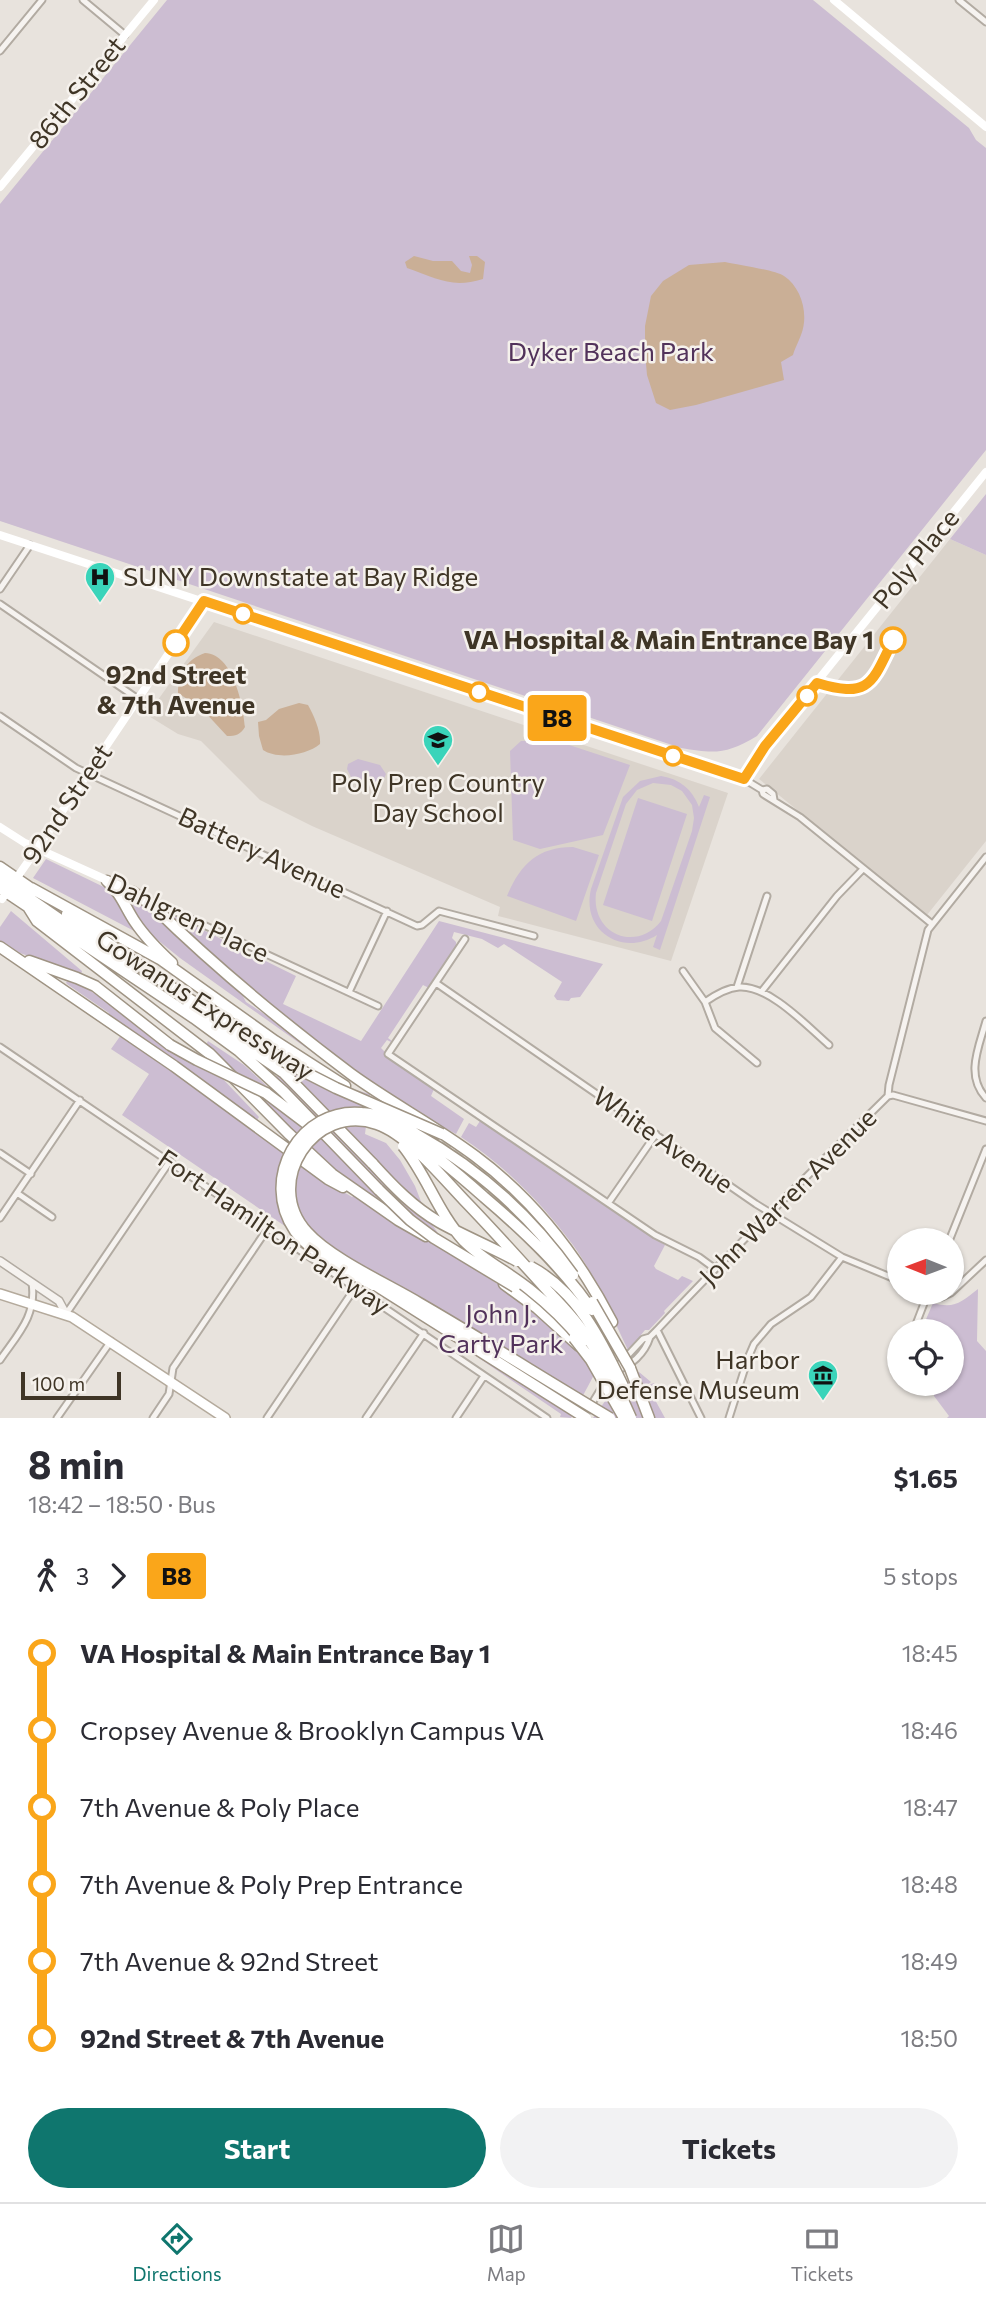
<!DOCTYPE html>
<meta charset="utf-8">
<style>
:root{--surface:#fff;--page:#f2f2f3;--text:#2b2b33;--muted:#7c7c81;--line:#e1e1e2;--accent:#0f766e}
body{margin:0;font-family:Commissioner,sans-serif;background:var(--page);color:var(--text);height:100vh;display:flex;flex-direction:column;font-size:26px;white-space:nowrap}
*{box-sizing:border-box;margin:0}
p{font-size:23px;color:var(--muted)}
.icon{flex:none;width:38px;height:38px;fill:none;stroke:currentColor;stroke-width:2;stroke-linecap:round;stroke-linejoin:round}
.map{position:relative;height:1418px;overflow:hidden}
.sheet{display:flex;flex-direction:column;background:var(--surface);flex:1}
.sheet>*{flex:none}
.badge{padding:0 14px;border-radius:5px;font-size:24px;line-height:46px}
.needle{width:46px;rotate:271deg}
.tools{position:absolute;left:887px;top:1228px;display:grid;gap:14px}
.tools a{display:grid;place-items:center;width:77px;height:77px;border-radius:50%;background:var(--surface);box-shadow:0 2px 5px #0004;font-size:35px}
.scale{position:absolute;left:21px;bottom:18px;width:100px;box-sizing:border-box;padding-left:7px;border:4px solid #3f3526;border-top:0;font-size:19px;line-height:24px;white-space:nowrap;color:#3f3526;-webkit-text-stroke:5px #f5f1ec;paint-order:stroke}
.map>.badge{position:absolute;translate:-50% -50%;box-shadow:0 0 0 4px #fff}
.legs{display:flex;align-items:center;gap:10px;height:77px;padding:0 28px;font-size:23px}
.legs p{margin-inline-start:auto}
.overview{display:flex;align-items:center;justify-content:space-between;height:119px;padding:0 28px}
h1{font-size:38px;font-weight:700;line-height:52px}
.primary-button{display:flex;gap:14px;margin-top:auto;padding:14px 28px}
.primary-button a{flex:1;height:80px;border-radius:42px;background:var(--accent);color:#fff;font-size:28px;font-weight:700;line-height:80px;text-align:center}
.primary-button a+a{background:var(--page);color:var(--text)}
ul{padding:0 28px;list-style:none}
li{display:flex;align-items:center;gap:24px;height:77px;font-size:26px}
li i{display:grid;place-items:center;width:10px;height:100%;margin:0 9px;background:currentColor}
li i::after{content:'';width:18px;height:18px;margin:-9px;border:5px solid;border-radius:50%;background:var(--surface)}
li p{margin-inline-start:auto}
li:first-child i{background:linear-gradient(#0000 50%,currentColor 0)}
li:last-child i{background:linear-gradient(currentColor 50%,#0000 0)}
.dock{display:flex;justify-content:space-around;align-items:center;height:98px;border-top:2px solid var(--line);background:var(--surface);font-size:19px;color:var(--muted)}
.dock a{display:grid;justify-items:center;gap:4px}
.dock .on{color:var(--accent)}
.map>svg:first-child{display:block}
.built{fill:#dad3cb}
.green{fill:#ccbdd2;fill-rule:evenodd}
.water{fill:#caaf96}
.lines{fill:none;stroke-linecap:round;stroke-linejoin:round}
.motorway-tunnel{stroke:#c6c0b8;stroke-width:10;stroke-dasharray:10 5;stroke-linecap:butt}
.minor-casing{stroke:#b2aba2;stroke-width:9}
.tertiary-casing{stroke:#b2aba2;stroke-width:10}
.primary-casing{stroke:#b4aa9c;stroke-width:12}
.motorway-casing{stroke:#9f9484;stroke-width:13}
.minor{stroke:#f6f3f0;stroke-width:5}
.tertiary{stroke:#f6f3f0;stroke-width:7}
.secondary{stroke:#fff;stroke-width:8}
.primary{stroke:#fff;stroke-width:9}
.motorway{stroke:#fff;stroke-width:10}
.motorway-bridge-casing{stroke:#9f9484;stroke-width:13;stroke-linecap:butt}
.secondary-bridge{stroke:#fff;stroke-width:8}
.motorway-bridge{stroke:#fff;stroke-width:10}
.line-1-casing{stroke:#fff;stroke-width:16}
.line-1{stroke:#faa61a;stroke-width:10}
.stop-1-dot{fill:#fff;stroke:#faa61a;stroke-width:3.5}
.labels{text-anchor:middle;stroke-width:5;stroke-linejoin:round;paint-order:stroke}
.street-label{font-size:26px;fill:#3f3526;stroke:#f5f1ec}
.park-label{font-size:26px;fill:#52325b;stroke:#f5f1ec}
.poi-label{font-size:26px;fill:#3f3526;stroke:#f5f1ec;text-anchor:start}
.stop-label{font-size:26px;font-weight:bold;fill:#3f3526;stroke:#f5f1ec;text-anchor:end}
</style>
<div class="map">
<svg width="986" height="1418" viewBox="0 0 986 1418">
<rect width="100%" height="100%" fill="#e8e3dd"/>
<path class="built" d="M950 539 986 555V841L927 915 759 779Z
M214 622 728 793 671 961 498 916 500 907 312 826 260 800 201 741 178 734 147 715Z"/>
<path class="green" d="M167 0H813L969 128 976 140 986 148V450L757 736C727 754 715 754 681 748L0 521V204Z
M986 494V555L950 539Z
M521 741H557L630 765 603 835 540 849 513 840 510 751Z
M358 759 380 765 386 774 382 783 374 786 352 779 347 769 348 764Z
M661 776C680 779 692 789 699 807L704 795 710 797 660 950 653 947 657 935C622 957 581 931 591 889L623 797 640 781ZM653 783 671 785 682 791 692 805 694 818 692 831 661 921C636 953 591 934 596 893L626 804 637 790Z
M638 798 687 814 652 921 603 905Z
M573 847 599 855 576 921 507 896C520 865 537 847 573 847Z
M46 859 108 889 118 896 138 933 33 878Z
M126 893 146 905 239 989 246 1002 272 1019 333 1067 180 958 154 937 140 921Z
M11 911 82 971 81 975 20 953 0 941V927Z
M167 912 296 976 283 1004 361 1041 439 921 603 964 580 997 571 998 569 1001 557 1000 554 996 562 982 504 944 498 948 482 939 454 932 452 938 456 942V947L429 988 423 985 388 1038 392 1041 391 1042 387 1040 381 1048 385 1052 384 1055 434 1089 431 1096 464 1119 456 1134 394 1100 352 1070 254 992 173 920Z
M68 981 86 988 110 1004 171 1052 221 1077 259 1117 257 1120 109 1015V1013L67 984 66 982Z
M121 1035 212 1098 327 1182 352 1197 361 1190C303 1148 260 1091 206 1045L208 1041 244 1065 269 1088 283 1066 296 1064 341 1086 370 1094 365 1134 386 1143 400 1160 415 1186 427 1217 452 1254 578 1337 603 1358 571 1418 560 1417 561 1414 122 1115 149 1074 111 1049Z
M480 1121 665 1245 654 1266 656 1269 678 1280 682 1276 693 1281 664 1311 665 1313 649 1330H645L640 1336 639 1341 628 1350C611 1315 596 1277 573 1245 542 1203 504 1165 461 1137L469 1123 476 1127Z
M978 1289 977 1341 986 1351V1418H947L949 1416 934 1396 935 1384H952V1332L921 1331 933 1303C955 1309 961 1302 978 1289Z
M639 1372 651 1382 646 1386 654 1383 656 1385 649 1389 665 1418H593L613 1390Z"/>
<path class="water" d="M414 256 433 261H452L461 271 470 273 472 265 469 256H477L485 262 483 279C451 289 437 278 407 268L405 262Z
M725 262C738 265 775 270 784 276 802 288 809 315 801 335 798 343 795 348 793 355L781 362 784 380 696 405 670 410 656 403 647 375 645 352V326L651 296 663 281 689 265Z
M205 653C233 654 243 704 245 727 240 735 236 736 227 736L202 709 178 693C178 674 187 659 205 653Z
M299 703 308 705C314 716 321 731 320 744 307 755 278 760 263 750L259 736 258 722 266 720 279 709Z"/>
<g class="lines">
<path class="motorway-tunnel" d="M416 1127C472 1159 518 1196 559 1247"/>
<g class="minor-casing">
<path id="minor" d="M83 0 125 35
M959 0 986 22
M0 51 42 0
M0 589 30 545
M0 604 138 699
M0 716 76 768 417 926 422 925 439 911 534 936
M744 779 762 790 767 789 773 794 774 800
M762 790 763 794 800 817 932 924
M152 901 378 1006
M465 939 388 1054 655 1235 699 1257 714 1268
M683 971 705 1002 715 1028 757 1063
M436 983 756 1204 842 1257 900 1281
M737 987 767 896
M762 991 837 896 863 869
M349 992 387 911
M705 1002C715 995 727 988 739 987 769 985 807 1026 829 1045
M986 1021C979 1047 965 1075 986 1098
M0 1047 547 1418
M888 1096 893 1095 986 1121
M0 1153 31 1174
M17 1193 52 1217
M609 1202 656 1134
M0 1218 80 1100
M949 1241 986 1149
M952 1292 986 1260
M930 1293 942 1297 951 1293
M66 1314 170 1161
M657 1330 701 1418
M913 1332 928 1293
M0 1360C17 1335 37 1316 32 1283
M615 1369 643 1339 650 1337 657 1330C732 1250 810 1173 888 1096L889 1085 928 930 986 857
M614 1371C631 1367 645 1353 650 1337
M57 1418 111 1341
M153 1418 169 1394 173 1368 268 1228
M267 1418 355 1288
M366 1418 424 1333
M456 1418 484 1376
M583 1418 605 1382
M729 1418 748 1358 754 1344 771 1324 811 1297 842 1257"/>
</g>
<g class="tertiary-casing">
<path id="tertiary" d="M0 1261 59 1301 66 1314"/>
</g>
<g class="primary-casing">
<path id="primary" d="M0 1294 72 1317 225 1418"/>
</g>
<g class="motorway-casing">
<path id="motorway" d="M0 867 35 891
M0 878 132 969
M107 881C121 893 125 907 135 922 145 937 159 951 172 963
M0 888 194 1018 239 1051 284 1092 379 1190
M31 888 160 959 275 1041 345 1086
M133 892 153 906C215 967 282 1022 351 1074 391 1103 435 1126 475 1156 533 1199 579 1258 612 1322
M27 905 37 921 210 1054 288 1133 332 1174 398 1220 426 1236
M67 914 150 973 283 1061
M0 947 174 1066 328 1179 343 1187
M29 961 77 978 95 986 170 1045
M188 1006 284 1073 373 1164
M266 1093 307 1124
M504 1284 537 1308 579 1346
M630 1368 649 1418"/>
</g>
<use href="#minor" class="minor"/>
<use href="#tertiary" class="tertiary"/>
<path class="secondary" d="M834 0 986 127
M0 187 154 0
M0 535 744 779 765 746 986 472
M0 827 25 843 133 892
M32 856 204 601"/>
<use href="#primary" class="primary"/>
<use href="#motorway" class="motorway"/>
<g class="motorway-bridge-casing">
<path id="motorway-bridge" d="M170 1045 197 1060 266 1093
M283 1061 336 1088 442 1134
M399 1130C429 1149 457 1173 484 1197 524 1231 562 1267 592 1310
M403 1146C427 1176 438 1213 464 1241 483 1260 508 1272 529 1289 548 1304 567 1322 582 1341
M373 1164C393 1186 413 1207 439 1222 464 1236 491 1247 517 1261
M379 1190 410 1220 434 1238 515 1287
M531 1267C578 1292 601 1340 623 1386
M369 1281 586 1418
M373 1285C348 1272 311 1253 295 1231 259 1179 300 1107 362 1113 382 1114 400 1124 416 1134 479 1169 532 1217 573 1275
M592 1302 630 1368
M574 1338 591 1360 624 1418
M610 1418C546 1380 483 1340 419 1303 387 1284 330 1258 307 1232 262 1183 314 1102 377 1124 407 1134 442 1177 464 1200 493 1230 520 1260 547 1290 558 1302 569 1313 579 1326 600 1354 617 1386 631 1418"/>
</g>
<path class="secondary-bridge" d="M2 899 32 856"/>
<use href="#motorway-bridge" class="motorway-bridge"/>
</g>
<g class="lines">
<g class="line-1-casing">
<path id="line-1" d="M176 643 204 601 744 779 765 746 817 683C870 699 872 683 893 640"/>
</g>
<use href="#line-1" class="line-1"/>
</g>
<defs>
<g id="hospital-pin" transform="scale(1.575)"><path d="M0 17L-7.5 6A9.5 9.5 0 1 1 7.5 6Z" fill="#3ad4ba" stroke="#f5f1ec"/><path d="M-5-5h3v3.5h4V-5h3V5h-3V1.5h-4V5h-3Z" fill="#111"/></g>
<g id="school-pin" transform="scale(1.575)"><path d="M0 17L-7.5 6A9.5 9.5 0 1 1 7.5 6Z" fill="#3ad4ba" stroke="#f5f1ec"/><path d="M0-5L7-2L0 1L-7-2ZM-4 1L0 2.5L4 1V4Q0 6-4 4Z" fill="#111"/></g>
<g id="museum-pin" transform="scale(1.575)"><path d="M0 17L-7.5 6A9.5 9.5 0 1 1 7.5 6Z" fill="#3ad4ba" stroke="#f5f1ec"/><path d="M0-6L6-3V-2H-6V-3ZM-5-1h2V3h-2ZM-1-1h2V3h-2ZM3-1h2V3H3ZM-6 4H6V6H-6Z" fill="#111"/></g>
</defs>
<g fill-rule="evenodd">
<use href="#hospital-pin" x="100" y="577"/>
<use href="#school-pin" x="438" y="740"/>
<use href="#museum-pin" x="823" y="1375"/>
</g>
<g class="stop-1-dot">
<circle cx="243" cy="614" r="9"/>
<circle cx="893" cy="640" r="12"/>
<circle cx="176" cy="643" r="12"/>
<circle cx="479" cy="692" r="9"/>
<circle cx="807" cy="696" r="9"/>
<circle cx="673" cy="756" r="9"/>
</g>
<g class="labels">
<g class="street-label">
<text transform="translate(77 93) rotate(-51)" y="9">86th Street</text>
<text transform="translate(916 559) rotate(-51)" y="9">Poly Place</text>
<text transform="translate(67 804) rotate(-56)" y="9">92nd Street</text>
<text transform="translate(262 853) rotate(25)" y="9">Battery Avenue</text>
<text transform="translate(188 918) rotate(25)" y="9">Dahlgren Place</text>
<text transform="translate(205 1005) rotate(33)" y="9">Gowanus Expressway</text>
<text transform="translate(663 1140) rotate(35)" y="9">White Avenue</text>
<text transform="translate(788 1197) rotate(-45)" y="9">John Warren Avenue</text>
<text transform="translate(274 1232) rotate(34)" y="9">Fort Hamilton Parkway</text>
</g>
<g class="park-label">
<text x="611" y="361">Dyker Beach Park</text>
<text x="501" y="1323">John J.<tspan x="501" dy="30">Carty Park</tspan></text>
</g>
<g class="poi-label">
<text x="123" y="586">SUNY Downstate at Bay Ridge</text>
<text x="438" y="792" text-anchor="middle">Poly Prep Country<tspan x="438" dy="30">Day School</tspan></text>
<text x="800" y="1369" text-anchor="end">Harbor<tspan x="800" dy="30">Defense Museum</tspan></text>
</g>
<g class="stop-label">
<text x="874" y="649">VA Hospital &amp; Main Entrance Bay 1</text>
<text x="176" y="684" text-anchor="middle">92nd Street<tspan x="176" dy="30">&amp; 7th Avenue</tspan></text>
</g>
</g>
</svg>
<div class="tools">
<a><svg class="needle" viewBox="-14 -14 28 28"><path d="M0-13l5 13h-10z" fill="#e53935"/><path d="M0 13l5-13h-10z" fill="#7c7c81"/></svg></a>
<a><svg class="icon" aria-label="locate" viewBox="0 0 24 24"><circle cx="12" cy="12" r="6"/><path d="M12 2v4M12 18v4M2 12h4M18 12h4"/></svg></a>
</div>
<div class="scale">100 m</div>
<b class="badge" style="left:557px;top:718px;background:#faa61a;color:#111">B8</b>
</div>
<section class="sheet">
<div class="overview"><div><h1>8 min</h1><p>18:42 – 18:50 · Bus</p></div><b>$1.65</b></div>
<div class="legs"><svg class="icon" aria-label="walk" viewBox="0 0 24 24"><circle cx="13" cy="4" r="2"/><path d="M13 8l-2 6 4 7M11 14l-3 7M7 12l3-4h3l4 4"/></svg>3<svg class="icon" aria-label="forward" viewBox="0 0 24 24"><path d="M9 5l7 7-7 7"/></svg><b class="badge" style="background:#faa61a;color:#111">B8</b><p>5 stops</p></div>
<ul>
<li><i style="color:#faa61a"></i><b>VA Hospital &amp; Main Entrance Bay 1</b><p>18:45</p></li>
<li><i style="color:#faa61a"></i><span>Cropsey Avenue &amp; Brooklyn Campus VA</span><p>18:46</p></li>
<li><i style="color:#faa61a"></i><span>7th Avenue &amp; Poly Place</span><p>18:47</p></li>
<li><i style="color:#faa61a"></i><span>7th Avenue &amp; Poly Prep Entrance</span><p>18:48</p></li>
<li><i style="color:#faa61a"></i><span>7th Avenue &amp; 92nd Street</span><p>18:49</p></li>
<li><i style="color:#faa61a"></i><b>92nd Street &amp; 7th Avenue</b><p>18:50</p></li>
</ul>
<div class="primary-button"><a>Start</a><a>Tickets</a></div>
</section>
<nav class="dock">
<a class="on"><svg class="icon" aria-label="directions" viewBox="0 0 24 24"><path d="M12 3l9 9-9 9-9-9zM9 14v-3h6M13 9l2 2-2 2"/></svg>Directions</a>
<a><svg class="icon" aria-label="map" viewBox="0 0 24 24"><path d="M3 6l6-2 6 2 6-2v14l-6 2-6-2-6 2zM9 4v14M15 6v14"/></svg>Map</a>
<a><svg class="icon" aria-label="tickets" viewBox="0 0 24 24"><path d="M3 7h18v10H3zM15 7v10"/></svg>Tickets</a>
</nav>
